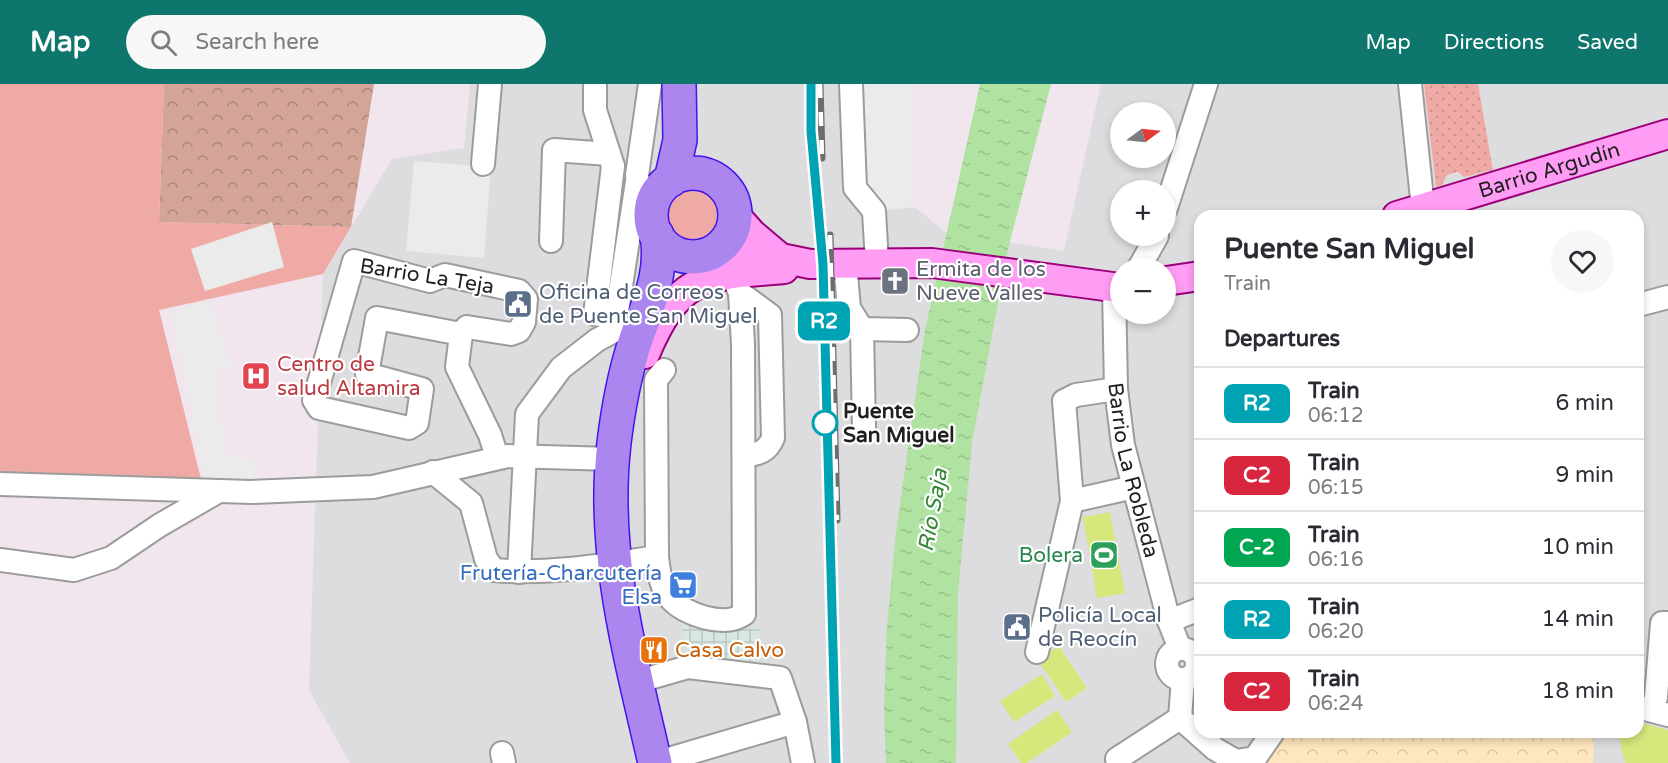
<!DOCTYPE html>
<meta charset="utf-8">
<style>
:root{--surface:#fff;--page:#f7f7f7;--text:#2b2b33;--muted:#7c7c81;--line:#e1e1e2;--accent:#0f766e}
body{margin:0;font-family:"Varela Round",sans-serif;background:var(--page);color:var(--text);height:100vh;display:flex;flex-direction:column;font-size:22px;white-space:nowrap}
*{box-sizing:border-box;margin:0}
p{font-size:20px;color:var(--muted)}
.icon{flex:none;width:33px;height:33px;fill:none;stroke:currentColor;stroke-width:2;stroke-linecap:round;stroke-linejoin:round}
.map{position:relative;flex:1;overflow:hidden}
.panel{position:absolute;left:1194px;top:126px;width:450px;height:528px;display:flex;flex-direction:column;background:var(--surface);border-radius:18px;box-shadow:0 3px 9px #0003}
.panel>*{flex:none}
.badge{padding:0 12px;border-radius:9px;font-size:21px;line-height:39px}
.needle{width:39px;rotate:75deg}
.buttons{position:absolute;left:1110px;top:18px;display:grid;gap:12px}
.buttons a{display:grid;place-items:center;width:66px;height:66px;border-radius:50%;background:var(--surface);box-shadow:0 3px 9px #0003;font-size:30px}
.map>.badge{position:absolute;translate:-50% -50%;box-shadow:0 0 0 3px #fff}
h2{padding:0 30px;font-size:22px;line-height:54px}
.round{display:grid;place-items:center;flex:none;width:63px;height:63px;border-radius:32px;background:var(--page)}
.summary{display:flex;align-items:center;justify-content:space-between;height:102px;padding:0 30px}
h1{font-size:28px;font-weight:700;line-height:45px}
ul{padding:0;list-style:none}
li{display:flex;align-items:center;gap:18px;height:72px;padding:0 30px;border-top:2px solid var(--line)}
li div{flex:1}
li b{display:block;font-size:22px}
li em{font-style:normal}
li .badge{min-width:66px;font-weight:700;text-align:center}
header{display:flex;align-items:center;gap:36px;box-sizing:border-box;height:84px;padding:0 30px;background:var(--accent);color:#fff}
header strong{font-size:28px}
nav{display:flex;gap:33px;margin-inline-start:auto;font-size:21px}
.search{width:420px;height:54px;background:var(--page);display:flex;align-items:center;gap:15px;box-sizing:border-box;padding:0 21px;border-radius:33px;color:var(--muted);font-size:22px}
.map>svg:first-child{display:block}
.residential{fill:#dddcde;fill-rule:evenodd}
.grass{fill:#f0aaa6}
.forest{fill:url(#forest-crowns)}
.park{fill:url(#park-crowns)}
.garden{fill:url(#garden-dots)}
.pitch{fill:#d6e77c}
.parking{fill:#ebebeb}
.plaza{fill:url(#plaza-grid)}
.water{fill:url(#water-ripples)}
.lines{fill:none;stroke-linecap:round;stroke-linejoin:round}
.minor-casing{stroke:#9c9c9c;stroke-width:26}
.major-casing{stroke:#9b007a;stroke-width:32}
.highway-casing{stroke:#4115ec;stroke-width:36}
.minor{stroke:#fff;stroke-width:22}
.major{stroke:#ff9cf4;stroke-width:28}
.highway{stroke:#ac86ef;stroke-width:33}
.rail-casing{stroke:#6d6d6d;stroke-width:7}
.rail{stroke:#fff;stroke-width:4.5;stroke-dasharray:14;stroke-linecap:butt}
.line-casing{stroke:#fff;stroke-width:14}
.line{stroke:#00a3b4;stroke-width:9}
.stop-dot{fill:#fff;stroke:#00a3b4;stroke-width:3}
.labels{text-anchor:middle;stroke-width:4.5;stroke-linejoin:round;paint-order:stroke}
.street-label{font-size:21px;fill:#1f1f1f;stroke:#fff}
.worship-label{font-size:21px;fill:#5b616d;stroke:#fff;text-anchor:start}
.service-label{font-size:21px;fill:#4e5e75;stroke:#fff;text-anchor:start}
.health-label{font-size:21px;fill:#be3a42;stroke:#fff;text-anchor:start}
.stop-label{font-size:21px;font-weight:bold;fill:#1f1f1f;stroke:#fff;text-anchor:start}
.leisure-label{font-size:21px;fill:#27864d;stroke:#fff;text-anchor:end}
.shop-label{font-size:21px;fill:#366cbe;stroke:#fff;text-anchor:end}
.food-label{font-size:21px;fill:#c56008;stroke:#fff;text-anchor:start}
.water-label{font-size:22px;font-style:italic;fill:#338737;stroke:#fff}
</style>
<header>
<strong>Map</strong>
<div class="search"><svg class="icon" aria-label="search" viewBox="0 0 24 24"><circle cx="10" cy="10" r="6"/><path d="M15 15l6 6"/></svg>Search here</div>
<nav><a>Map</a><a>Directions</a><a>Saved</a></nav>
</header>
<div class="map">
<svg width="1668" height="679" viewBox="0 0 1668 679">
<defs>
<pattern id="forest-crowns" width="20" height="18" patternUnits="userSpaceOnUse" patternTransform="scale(1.5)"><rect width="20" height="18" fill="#d4a596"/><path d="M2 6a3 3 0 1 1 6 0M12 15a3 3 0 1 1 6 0" fill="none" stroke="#ab867a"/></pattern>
<pattern id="park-crowns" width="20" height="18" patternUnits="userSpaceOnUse" patternTransform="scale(1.5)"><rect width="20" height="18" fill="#fee6be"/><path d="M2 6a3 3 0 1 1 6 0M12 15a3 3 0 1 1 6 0" fill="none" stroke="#d9c5a3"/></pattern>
<pattern id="garden-dots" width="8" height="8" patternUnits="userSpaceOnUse" patternTransform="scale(1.5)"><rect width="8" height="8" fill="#f0aaa6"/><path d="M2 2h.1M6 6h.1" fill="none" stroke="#cd928e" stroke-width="1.8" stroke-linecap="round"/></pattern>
<pattern id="plaza-grid" width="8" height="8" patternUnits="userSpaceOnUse" patternTransform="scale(1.5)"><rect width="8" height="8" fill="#d9e7e1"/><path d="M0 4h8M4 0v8" fill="none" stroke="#bac6c1"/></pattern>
<pattern id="water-ripples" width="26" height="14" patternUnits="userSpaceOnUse" patternTransform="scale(1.5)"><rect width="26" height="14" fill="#b0e3a1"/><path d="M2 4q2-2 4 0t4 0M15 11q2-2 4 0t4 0" fill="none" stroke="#97c28a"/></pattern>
</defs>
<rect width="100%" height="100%" fill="#f1e5ee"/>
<path class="residential" d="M470 0H850L874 127 914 123 947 149 1064 167 1101 0H1424L1436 103 1442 101 1447 91 1493 85 1478 0H1668V679H350L309 606 323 190 392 75 464 64ZM1120 28H1166V74H1120ZM1120 106H1166V152H1120ZM1200 132H1638V648H1200ZM1120 184H1166V230H1120Z"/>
<path class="grass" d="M0 0H164L159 138 351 143 323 190 159 226 204 407 0 400Z
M667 131a28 28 0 1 1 56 0a28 28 0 1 1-56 0Z"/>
<path class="forest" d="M164 0H374L351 143 159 138Z"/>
<path class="park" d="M1278 648 1450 652 1485 648H1594L1593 679H1268Z"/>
<path class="garden" d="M1424 0H1478L1493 86 1464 93 1458 88 1447 91 1442 101 1436 103Z"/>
<path class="pitch" d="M1110 428 1125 509 1097 514 1083 433Z
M1059 562 1087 604 1066 618 1038 576Z
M1042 590 1055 612 1014 638 1000 617Z
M1057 626 1072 648 1027 679H1021L1008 660Z
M1638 638 1668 646V679H1625L1618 648H1638Z"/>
<path class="parking" d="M851 0H913L914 123 874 127 855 104Z
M414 77 491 83 484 174 406 167Z
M272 138 284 183 205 207 191 165Z
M209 215 231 284 216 286 219 331 228 373 255 374V395L205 396 171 229Z"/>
<path class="plaza" d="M681 530 713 545 760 544 759 583 686 573Z"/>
<path class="water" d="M980 0H1051L1008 165 972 359 958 509 956 679H886L884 623 887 542 896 448 925 246Z"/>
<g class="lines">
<g class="minor-casing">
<g id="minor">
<path d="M595 0V26L613 82"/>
<path d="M650 0 637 91 639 104 653 123"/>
<path d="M851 0 855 104 874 127 877 179"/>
<path d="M1410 0 1423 124"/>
<path d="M483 80 490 0"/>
<path d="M613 82 595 230 616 233"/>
<path d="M1166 124 1206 0"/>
<path d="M551 157 554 66 609 70"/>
<path d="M845 179 849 224 862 245 907 246"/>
<path d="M1139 184 1157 152"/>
<path id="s1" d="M1114 204 1116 305 1123 361 1169 537 1180 565"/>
<path d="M740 209 770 231 773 354C767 368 759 370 745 371"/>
<path d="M1638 221 1668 213"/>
<path d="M862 245 864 345"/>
<path d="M461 250 467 243 511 250 519 247 524 238 526 215 519 207 445 191 430 197 354 177 314 316 319 324 409 344 417 339 422 305 367 290 377 234 461 250 457 283 490 351 497 373"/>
<path d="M433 388 471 419 486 475 494 486C549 491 603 481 657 473L656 296 664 286"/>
<path d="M0 400 251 408 373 403 508 372 612 375"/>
<path d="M1072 417 1134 403"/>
<path d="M657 473C659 487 660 503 670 514 684 531 725 544 744 530L743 260 740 209 732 190 730 176"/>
<path d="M0 476 74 486 111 474 160 441 219 407"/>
<path d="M519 488 527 330 561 284 597 256 614 247 637 98"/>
<path d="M1169 537 1200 525"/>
<circle cx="1182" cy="580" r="15"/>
<path d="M1037 568 1072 417 1064 317 1076 311 1116 305"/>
<path d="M1183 595 1180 634 1215 665 1236 677 1255 674 1273 648"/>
<path d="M636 598 688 583 780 594 795 638 655 679"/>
<path d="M1656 613 1662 539H1668"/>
<path d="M1638 623 1668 631"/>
<path d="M795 638 803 679"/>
<path d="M502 669 504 679"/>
<path d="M1117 675 1180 634"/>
</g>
</g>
<g class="major-casing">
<g id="major">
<path d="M735 131 752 150 778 172"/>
<path id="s2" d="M1397 132 1668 50"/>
<path d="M717 166 757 169 810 180 932 179 1120 204"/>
<path d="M1166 197 1200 192"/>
<path d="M645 270C679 190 704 192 784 185"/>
</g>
</g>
<g class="highway-casing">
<path id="highway" d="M651 131a42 42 0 1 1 84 0a42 42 0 1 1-84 0Z
M671 96 680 56 679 0
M655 679C631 573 601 469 614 359 618 326 624 293 634 261 646 224 664 192 657 151"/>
</g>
<use href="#minor" class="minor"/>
<use href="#major" class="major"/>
<use href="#highway" class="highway"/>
<g class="rail-casing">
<path id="rail" d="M811 0V47L823 180 836 679
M820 0 822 74
M830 151 837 436"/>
</g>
<use href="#rail" class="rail"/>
</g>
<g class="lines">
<g class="line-casing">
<path id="line" d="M811 0V47L823 180 836 679"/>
</g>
<use href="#line" class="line"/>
</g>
<defs>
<g id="church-square" transform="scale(1.5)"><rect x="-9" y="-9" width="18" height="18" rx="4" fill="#6b7280" stroke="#fff"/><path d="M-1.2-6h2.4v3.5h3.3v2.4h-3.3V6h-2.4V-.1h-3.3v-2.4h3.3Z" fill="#fff"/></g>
<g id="civic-square" transform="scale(1.5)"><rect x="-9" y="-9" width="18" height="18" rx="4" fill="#5c6f8a" stroke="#fff"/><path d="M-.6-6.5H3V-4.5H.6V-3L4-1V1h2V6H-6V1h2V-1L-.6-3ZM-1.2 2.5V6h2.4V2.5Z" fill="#fff"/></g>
<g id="hospital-square" transform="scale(1.5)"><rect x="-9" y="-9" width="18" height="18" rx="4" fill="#e0444e" stroke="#fff"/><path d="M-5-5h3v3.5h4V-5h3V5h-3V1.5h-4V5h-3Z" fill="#fff"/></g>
<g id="stadium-square" transform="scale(1.5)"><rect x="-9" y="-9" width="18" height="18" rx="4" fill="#2e9e5b" stroke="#fff"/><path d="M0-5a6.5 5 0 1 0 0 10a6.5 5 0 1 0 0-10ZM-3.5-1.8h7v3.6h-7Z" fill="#fff"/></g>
<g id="supermarket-square" transform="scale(1.5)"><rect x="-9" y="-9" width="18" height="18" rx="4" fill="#3f7fe0" stroke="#fff"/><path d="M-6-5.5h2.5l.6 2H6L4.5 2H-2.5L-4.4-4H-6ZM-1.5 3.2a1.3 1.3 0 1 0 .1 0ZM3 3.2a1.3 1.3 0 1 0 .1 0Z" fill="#fff"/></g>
<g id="restaurant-square" transform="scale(1.5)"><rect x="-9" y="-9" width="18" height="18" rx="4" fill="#e8710a" stroke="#fff"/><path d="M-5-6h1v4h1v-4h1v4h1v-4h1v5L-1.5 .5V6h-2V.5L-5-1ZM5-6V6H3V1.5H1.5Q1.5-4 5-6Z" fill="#fff"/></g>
</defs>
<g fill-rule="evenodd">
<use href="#church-square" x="895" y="197"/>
<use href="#civic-square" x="518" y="220"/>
<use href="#hospital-square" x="256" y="292"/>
<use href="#stadium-square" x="1104" y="471"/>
<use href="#supermarket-square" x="683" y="501"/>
<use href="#civic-square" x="1017" y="543"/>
<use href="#restaurant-square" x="654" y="566"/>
</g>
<circle class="stop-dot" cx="825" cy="339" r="12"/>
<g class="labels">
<g class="street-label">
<text dy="7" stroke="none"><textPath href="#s2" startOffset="159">Barrio Argudín</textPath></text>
<text transform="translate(427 192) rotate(9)" y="7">Barrio La Teja</text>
<text dy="7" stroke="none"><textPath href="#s1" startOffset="184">Barrio La Robleda</textPath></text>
</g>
<g class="worship-label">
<text x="916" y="192">Ermita de los<tspan x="916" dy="24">Nueve Valles</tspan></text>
</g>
<g class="service-label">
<text x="539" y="215">Oficina de Correos<tspan x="539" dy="24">de Puente San Miguel</tspan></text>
<text x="1038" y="538">Policía Local<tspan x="1038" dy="24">de Reocín</tspan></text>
</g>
<g class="health-label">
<text x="277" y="287">Centro de<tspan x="277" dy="24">salud Altamira</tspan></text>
</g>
<g class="stop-label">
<text x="843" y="334">Puente<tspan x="843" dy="24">San Miguel</tspan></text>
</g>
<g class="leisure-label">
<text x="1083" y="478">Bolera</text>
</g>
<g class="shop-label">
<text x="662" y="496">Frutería-Charcutería<tspan x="662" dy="24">Elsa</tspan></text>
</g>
<g class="food-label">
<text x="675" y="573">Casa Calvo</text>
</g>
<g class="water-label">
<text transform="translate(932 426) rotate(-80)" y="8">Río Saja</text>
</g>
</g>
</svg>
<div class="buttons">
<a><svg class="needle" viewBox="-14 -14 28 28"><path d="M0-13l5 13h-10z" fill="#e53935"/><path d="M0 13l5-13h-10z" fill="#7c7c81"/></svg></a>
<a>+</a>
<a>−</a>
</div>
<b class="badge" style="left:824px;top:237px;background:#00a3b4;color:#fff">R2</b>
<section class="panel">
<div class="summary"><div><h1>Puente San Miguel</h1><p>Train</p></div><a class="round"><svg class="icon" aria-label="heart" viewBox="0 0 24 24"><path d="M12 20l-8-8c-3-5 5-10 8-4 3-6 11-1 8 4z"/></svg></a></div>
<h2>Departures</h2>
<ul>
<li><span class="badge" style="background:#00a3b4;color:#fff">R2</span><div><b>Train</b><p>06:12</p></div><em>6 min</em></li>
<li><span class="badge" style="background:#d7263d;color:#fff">C2</span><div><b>Train</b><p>06:15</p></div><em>9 min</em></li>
<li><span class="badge" style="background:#00a651;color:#fff">C-2</span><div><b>Train</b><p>06:16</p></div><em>10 min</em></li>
<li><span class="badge" style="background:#00a3b4;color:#fff">R2</span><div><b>Train</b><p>06:20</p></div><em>14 min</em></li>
<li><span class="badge" style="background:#d7263d;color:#fff">C2</span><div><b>Train</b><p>06:24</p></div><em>18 min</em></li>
</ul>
</section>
</div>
